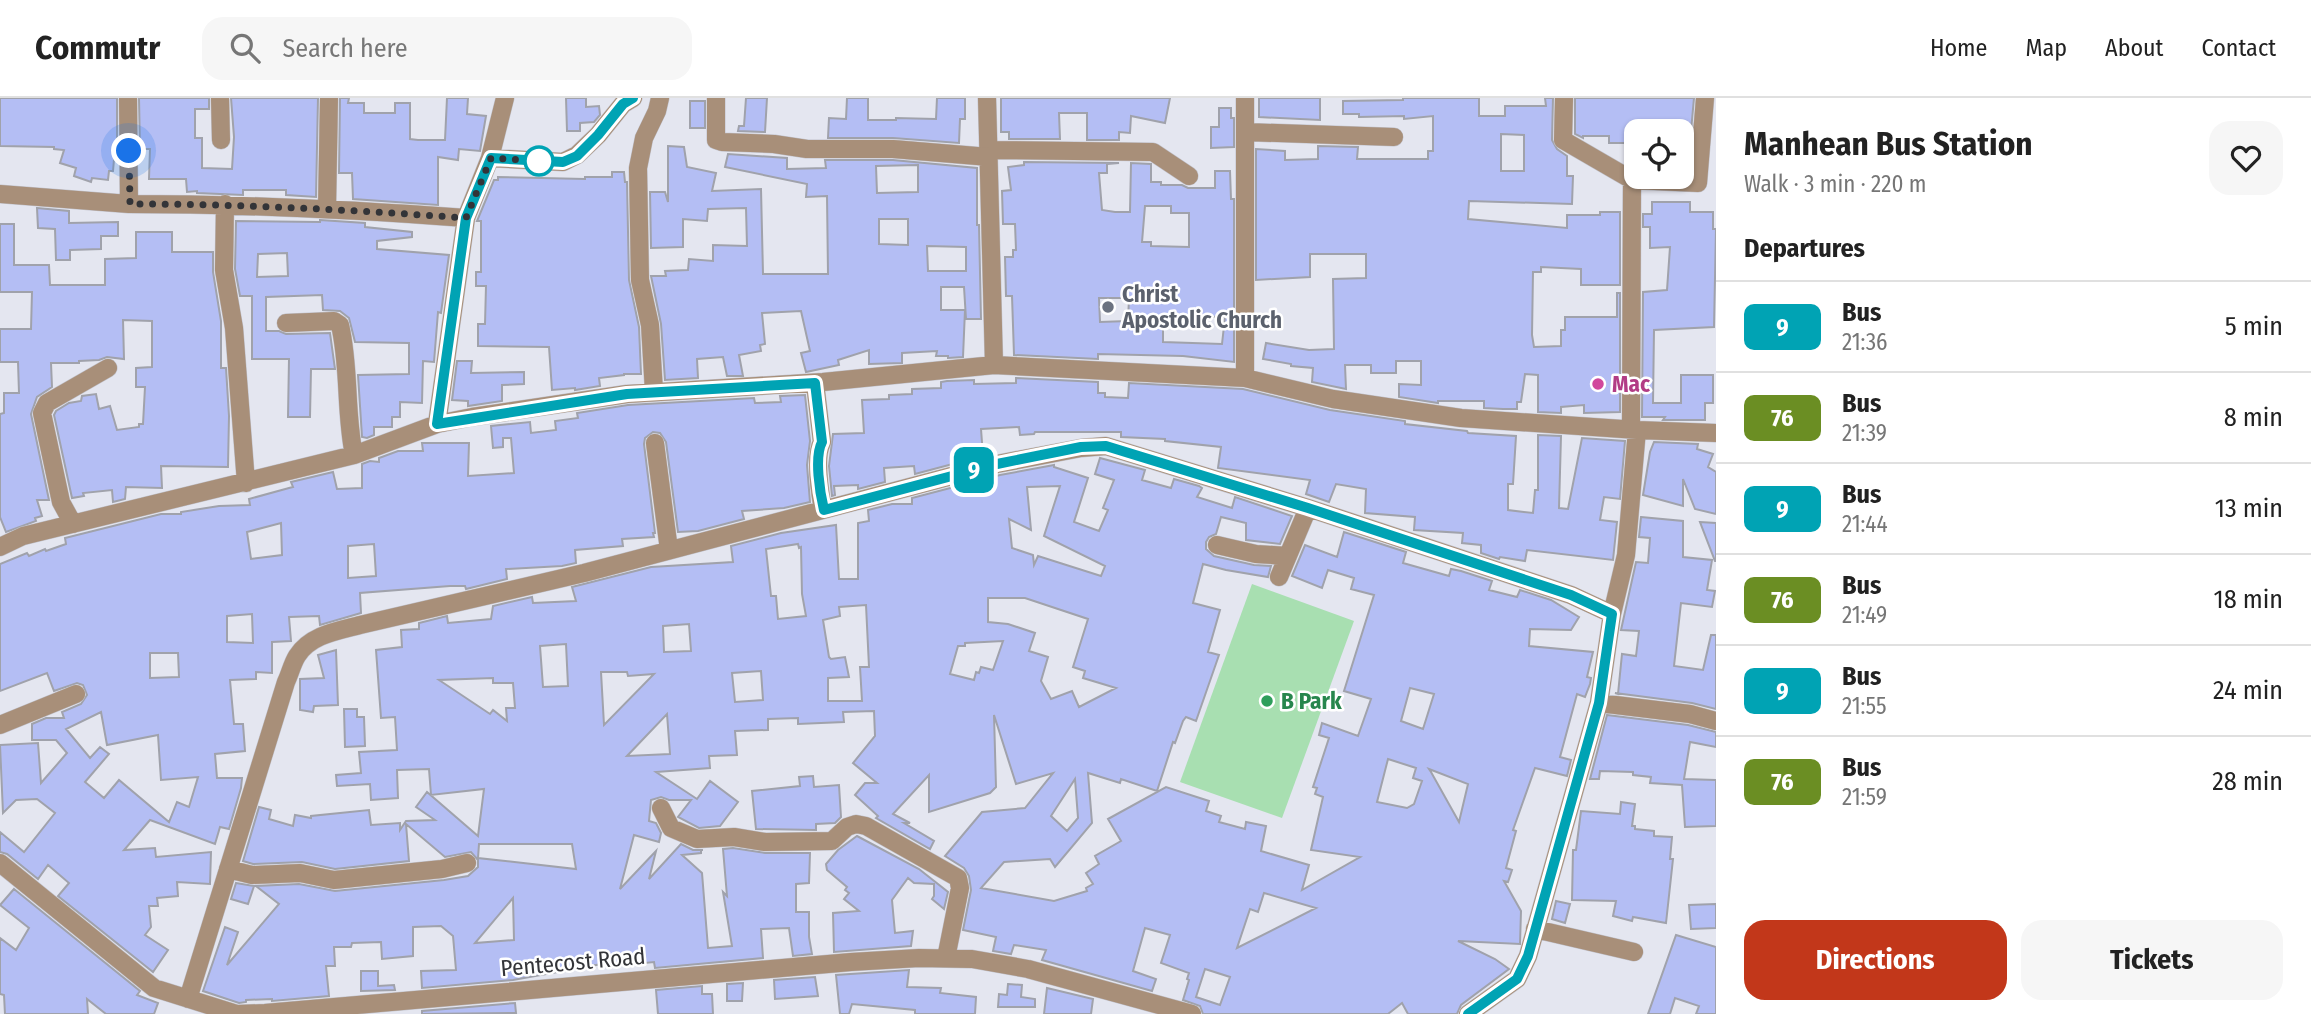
<!DOCTYPE html>
<meta charset="utf-8">
<style>
:root{--surface:#fff;--page:#f6f6f6;--text:#222;--muted:#767676;--line:#e0e0e0;--accent:#c2371a}
body{margin:0;font-family:"Fira Sans Condensed",sans-serif;background:var(--page);color:var(--text);height:100vh;display:flex;flex-direction:column;font-size:26px;white-space:nowrap}
*{box-sizing:border-box;margin:0}
p{font-size:23px;color:var(--muted)}
.icon{flex:none;width:38px;height:38px;fill:none;stroke:currentColor;stroke-width:2;stroke-linecap:round;stroke-linejoin:round}
.map{position:relative;flex:1;overflow:hidden}
.drawer{display:flex;flex-direction:column;background:var(--surface);width:595px}
.drawer>*{flex:none}
.badge{padding:0 14px;border-radius:10px;font-size:24px;line-height:46px}
.fabs{position:absolute;left:1624px;top:21px;display:grid;gap:14px}
.fabs a{display:grid;place-items:center;width:70px;height:70px;border-radius:14px;background:var(--surface);box-shadow:0 2px 5px #0004;font-size:35px}
.you{position:absolute;width:35px;height:35px;margin:-18px;border:5px solid #fff;border-radius:50%;background:#1a73e8;box-shadow:0 0 0 10px #1a73e833}
.map>.badge{position:absolute;translate:-50% -50%;box-shadow:0 0 0 4px #fff}
h2{padding:0 28px;font-size:26px;line-height:63px}
.round{display:grid;place-items:center;flex:none;width:74px;height:74px;border-radius:21px;background:var(--page)}
.head{display:flex;align-items:center;justify-content:space-between;height:119px;padding:0 28px}
h1{font-size:33px;font-weight:700;line-height:52px}
.action{display:flex;gap:14px;margin-top:auto;padding:14px 28px}
.action a{flex:1;height:80px;border-radius:21px;background:var(--accent);color:#fff;font-size:28px;font-weight:700;line-height:80px;text-align:center}
.action a+a{background:var(--page);color:var(--text)}
ul{padding:0;list-style:none}
li{display:flex;align-items:center;gap:21px;height:91px;padding:0 28px;border-top:2px solid var(--line)}
li div{flex:1}
li b{display:block;font-size:26px}
li em{font-style:normal}
li .badge{min-width:77px;font-weight:700;text-align:center}
header{display:flex;align-items:center;gap:42px;box-sizing:border-box;height:98px;padding:0 35px;background:var(--surface);border-bottom:2px solid var(--line)}
header strong{font-size:33px}
nav{display:flex;gap:38px;margin-inline-start:auto;font-size:24px}
.search{width:490px;height:63px;background:var(--page);display:flex;align-items:center;gap:18px;box-sizing:border-box;padding:0 24px;border-radius:21px;color:var(--muted);font-size:26px}
main{display:flex;flex:1;min-height:0}
.map>svg:first-child{display:block}
.green{fill:#a8dfb1}
.building{fill:#b4bef4;stroke:#a0a2ab;stroke-width:2;fill-rule:evenodd}
.lines{fill:none;stroke-linecap:round;stroke-linejoin:round}
.minor-casing{stroke:#c1c2cb;stroke-width:19}
.minor{stroke:#a88f79;stroke-width:18}
.line-casing{stroke:#fff;stroke-width:16}
.line{stroke:#00a3b4;stroke-width:10}
.walk{stroke:#333438;stroke-width:7;stroke-dasharray:0 12.6}
.stop-dot{fill:#fff;stroke:#00a3b4;stroke-width:3.5}
.worship-dot{fill:#6b7280;stroke:#fff;stroke-width:2.5}
.hotel-dot{fill:#d1479c;stroke:#fff;stroke-width:2.5}
.leisure-dot{fill:#2e9e5b;stroke:#fff;stroke-width:2.5}
.labels{text-anchor:middle;stroke-width:5;stroke-linejoin:round;paint-order:stroke}
.worship-label{font-size:23px;font-weight:bold;fill:#5b616d;stroke:#fff;text-anchor:start}
.hotel-label{font-size:23px;font-weight:bold;fill:#b23c85;stroke:#fff;text-anchor:start}
.leisure-label{font-size:23px;font-weight:bold;fill:#27864d;stroke:#fff;text-anchor:start}
.street-label{font-size:23px;fill:#333438;stroke:#fff}
</style>
<header>
<strong>Commutr</strong>
<div class="search"><svg class="icon" aria-label="search" viewBox="0 0 24 24"><circle cx="10" cy="10" r="6"/><path d="M15 15l6 6"/></svg>Search here</div>
<nav><a>Home</a><a>Map</a><a>About</a><a>Contact</a></nav>
</header>
<main>
<div class="map">
<svg width="1716" height="916" viewBox="0 0 1716 916">
<rect width="100%" height="100%" fill="#e4e6f0"/>
<path class="green" d="M1252 486 1354 523 1282 720 1180 684Z"/>
<path class="building" d="M0 0H117V50H115L113 73H109L108 82 92 80 91 84 74 78 76 70 60 65 64 52 54 51V49L0 48Z
M139 0H209V11H195V40H202V70L232 71 234 39 231 0H318L316 99 286 97V92H243V97L197 95V93L187 94 186 81H149L150 51H140Z
M340 0H349L348 5H364V15H395V5H410V41L418 42H445L447 0H468L467 16 486 18 480 53 459 51 458 62 438 59V107L353 101 352 75H339Z
M566 0H586V9L599 8 600 17 594 24 580 25V33H567Z
M746 0H767L765 34 738 33 739 28H744Z
M847 0H868V22H896V20L936 21 937 0H965V21H960L959 45 893 40H828L829 20 846 21Z
M1001 0H1170L1165 25 1131 18 1130 35 1119 34V42H1087V15H1059L1060 41H1009V34H1001Z
M1259 0H1320V22L1259 19Z
M1403 0H1479V18H1505V8H1546L1545 0H1553L1552 42 1557 51 1567 58V78H1573L1572 106 1469 103 1468 121 1567 130V117H1600V114H1620V187H1581V171L1541 169V174H1533L1532 237 1534 249 1561 248V232H1565V219H1617V195H1620V314L1584 315V307L1561 309V315L1538 314V277L1525 276 1521 304H1517V311H1503L1484 310V303H1438V305L1399 299V286L1421 287V263H1396V275H1371V267H1345L1346 291 1312 284 1313 270 1291 268V266L1263 261 1266 245 1309 252 1334 251 1333 181 1366 180V156H1310V179L1256 182V51L1285 53V62L1318 61V48L1358 49 1357 61H1428V53H1433V18L1404 21V18L1359 19V16H1343V3L1403 2ZM1501 36 1524 37V73H1501Z
M1575 0H1694L1690 44H1685V33H1630V45H1609V38H1583V40L1575 36Z
M690 3H705V30H690Z
M1219 10H1231V20H1234V49L1211 50V29H1219Z
M668 48 684 49 687 69 716 75 712 93 761 91 763 176H828L827 98 806 99 807 86 725 69 728 56 787 60V71L826 70 825 62H893L977 70V127H979L981 221H966L964 189H941V212H965L963 259 948 260V258H936L937 253 902 255V265L869 266V252L838 262 839 267 806 274 801 255 810 253 801 213 762 215 765 246 760 247 761 253 739 257 743 278H727L723 259 697 261 698 280 665 282 661 226 651 178H666L665 173 688 172 689 161 713 163V147L747 148 746 110 708 111 707 123 683 121V149L651 150 650 94H665L668 104ZM918 67V94L877 95 876 68ZM879 121H908V147L879 146ZM927 148 966 149V173H928Z
M1024 64 1119 65 1107 66V75H1099L1102 112 1115 114H1130L1131 65 1151 66V84H1161V87H1182L1188 90H1215V73H1230L1231 101H1234V264L1183 258 1098 256V261L1014 257 1012 198H1006L1005 159H1013V152H1016L1015 126H1003L1002 93 1011 92 1008 69 1024 67ZM1145 108H1171V115H1189V149L1151 148V144H1142ZM1099 200H1129L1128 223 1100 224ZM1163 218 1225 219 1222 246 1163 244Z
M612 74H624L625 84H627L629 182 639 229 641 276H624V277L599 280 600 288 575 292V290L552 292 549 249 478 248V226H485L486 188H476V174H481V123H477L494 82H498V79L585 81V79H612Z
M1652 104H1690V114H1713V131H1716L1714 229 1654 232 1653 305H1681V277H1713V305H1705V322H1663L1665 319H1642L1643 194 1667 192 1670 149 1650 150V129H1643V116H1652Z
M37 110 69 113V125L118 124V138H101V151L70 152V162H56L55 131 38 130Z
M320 122 365 125V129L412 134V139L377 143V151L449 157 441 215 438 214 434 264 423 263 422 305 400 304V319H392V329H374V337L367 340 362 339 358 277 409 276V245L355 244 349 220 340 213 323 212 322 197 266 199V233H279L286 236 330 235 335 271H311L310 319H288L289 261H252V198H240L235 171 236 123 320 124ZM287 155 288 178 257 179 258 156Z
M0 126H14V167H49L50 187H105V161L136 160V134H172V154H213V174L221 223V270H226L229 318 228 369 161 368 162 390 126 389 125 401 113 404 112 392 83 395 84 398 72 400 54 317 56 313 69 305 81 303 82 298 96 296 99 311 110 308 117 332 139 329V326H143L145 289H136V270L152 269V223L123 222 124 261 107 259 99 262 79 263V265H51L52 289 37 299 31 316 49 402H37L42 418 35 420 36 423 6 434 0 419V316L4 315V295H19L18 264H0V231H31L32 194H0Z
M457 263H472L471 275 524 274V286L502 287V303L468 308V303L452 302Z
M1016 280 1098 284V295H1105V299L1128 300 1129 285 1243 291 1330 312 1405 323V326L1467 333 1468 335 1516 338 1513 386H1508V412L1533 415 1535 392H1538V337L1561 338 1559 410 1568 411 1582 340 1625 343 1620 401 1604 399 1600 422 1617 424 1613 462 1527 452 1525 463 1500 459 1499 461 1481 455V447L1462 445 1463 435 1414 432 1415 419 1365 415 1366 391 1336 386 1329 404 1306 396 1310 382 1218 370 1221 349 1165 343V341L1121 339V334H1035L1034 336 1020 337 1019 329 981 331 983 358 915 376 914 368 884 370 885 384 858 391V387L834 388 835 397 832 398 829 368 833 336 864 335 862 302 889 301V297L912 296V291L941 290V284L947 283 974 282V286L1016 285Z
M805 297 810 343 807 367 810 404 784 410 742 413 744 421 698 433 678 434 666 344 660 335 653 334 645 340 644 346 655 435H653L654 439 622 441 623 448 575 452 576 465 562 468 506 471 507 481 466 491 465 488H450L360 495 361 515 320 527 319 518 289 519 291 543 272 544V575L256 574V581L230 582 234 626H243L245 653 215 656 217 680H242L241 690 229 731 220 729 215 746 150 722 124 752 155 750 156 759 211 754 210 786 177 784 178 798 157 800 158 808H149L151 829 145 837 168 852 153 874 58 798 69 785 48 767 38 781 7 756 0 754V734L24 754 55 715 37 701 16 702 3 715 0 647 38 645 41 685 67 655 56 642H32V626L46 620H64L62 614 81 606 87 597 83 587 77 585 54 593 47 575 0 593V466L27 455 29 458 45 451 46 453 66 446 65 440 161 416H181V414L219 408 250 407 249 401 289 390 293 389 291 384 333 374 337 391 362 390V366L370 363 379 364V360L398 353H423L422 345H469L468 378 514 375 511 340H503V349L493 350 491 328 530 324 531 335 556 332 555 323 578 320 577 315 628 307 754 300 755 305 781 304 780 298ZM281 425 282 457 251 461 247 434ZM374 446 376 478 348 480V448ZM252 516 253 545 227 544V518ZM150 555H178L179 579 150 580ZM101 614 107 647 158 637 161 682 198 679 189 709 177 704 169 724 119 682 104 700 85 684 109 656 100 649 90 660 66 631Z
M1654 344 1698 346 1697 351 1713 356 1708 369 1716 374V416L1695 411 1683 381V408L1643 397 1650 354Z
M1100 360 1145 372 1142 382 1171 390 1174 381 1199 388 1202 390 1197 399 1232 410 1235 399 1292 418 1280 446 1246 442V425L1221 419 1216 436 1209 439 1206 444V451L1214 458 1254 467 1271 468 1268 479 1226 472 1203 466 1193 505 1220 512 1208 554 1219 557 1196 623 1186 619 1183 623 1175 645 1173 644 1157 693 1121 681 1120 685 1088 675 1092 725 1055 769 1050 761 1004 764 981 790 1054 803 1087 793 1086 790 1093 786 1086 775 1099 766 1095 758 1121 743 1108 721 1166 689 1209 703 1206 713 1221 718 1219 724 1245 731 1246 724 1266 728 1261 753 1309 767 1302 792 1360 759 1311 752 1323 699 1315 696 1317 690 1313 689 1329 640 1319 637 1322 625 1358 638 1371 601 1344 593 1374 497 1351 491 1354 480 1328 472 1322 490 1292 478 1305 447 1337 459 1344 434 1406 454 1403 465 1449 478 1451 471 1461 473 1492 483 1489 492 1517 499 1520 492 1551 502 1579 519 1571 532 1530 531 1529 548 1593 554 1587 579 1591 580 1590 586 1585 599 1577 596 1560 659 1571 662 1567 678 1535 670 1513 732 1516 733 1506 770 1512 772 1508 784 1504 783 1521 813 1520 846 1458 843 1495 861 1509 871 1461 907 1457 916H1408L1402 905 1388 916H1203L1200 908 1183 902 1189 882 1187 881 1189 875 1161 865 1170 837 1145 830 1133 873 1156 881 1152 893 1042 862 1046 852 1014 847 1011 856 993 853 996 839 963 832 971 792 969 778 964 770 945 758 982 714 1025 710 1053 675 1016 686 994 617 996 689 990 695 929 714V677L893 716 910 725H904L934 743 930 751 876 720 878 718 855 697 865 685H877L853 665 875 638 874 613 843 614 844 624 798 626V620L768 621V632L735 633 737 657 709 658 710 670 656 674 697 701 710 683 738 704 720 728 699 730 678 719 691 702H669L661 699 651 702 649 723 656 725 661 735 659 744 634 737 620 791 656 753 649 781 681 746 693 752H703H701V755L682 757 702 775 708 850 732 848 723 794 727 798 723 751 733 750 765 755H810L809 785 796 786V814H809V839L812 856 793 858 789 830 761 831 763 860 655 870 654 864 614 868 613 864 513 882 422 890 421 873 456 872 453 838 441 828 413 829V858L382 861 381 844 352 845 351 849H334L335 868H326L329 898 272 903V901L246 902V904L239 905 203 893 225 829 238 834 227 867 279 806 256 788 299 786 335 793 444 782 468 778 478 769V762L471 754 445 759 406 726 409 763 335 771 302 764 253 766 243 763 259 709 271 712 269 721 293 728 295 717 311 720V718L369 712 371 727 400 725V732L406 723 435 722 416 709 427 694 478 738 484 691 431 697 429 671 397 672 398 700 371 702 370 686 337 688 336 677 361 675 359 654 397 652 395 619 381 620 376 552 402 549 401 532 419 531V525L447 518 448 525 491 521 493 508 532 499 533 505 576 503 572 489 651 469 733 464 731 448 781 435 836 427 839 481H858V425L869 423 868 412 892 406H912V400L1000 377 1054 367V369L1088 380 1074 424 1099 433 1108 412 1103 410 1114 382 1095 376ZM1060 388 1044 438 1105 468 1101 478 1038 458 1034 467 1033 457 1012 450 1009 421 1031 432 1027 389ZM798 446 799 450 801 449 802 496 806 518 778 521 776 498H771L766 451ZM988 500H1025L1088 521 1073 569 1085 573 1083 580 1116 590 1079 609 1072 593 1051 601 1041 583 1048 559 1029 553 1035 535 1008 526 988 524ZM866 507 869 569H860L862 603H828V580L849 579 845 559 831 561 829 559 823 522 840 518 839 509ZM689 526 691 553 664 554 663 528ZM1003 543 993 572 981 569 979 575 976 574 974 582 950 576 958 548H965V545ZM566 546 568 588 543 589 540 548ZM761 573 763 602 735 604 732 575ZM601 574H627L628 578 654 576 604 627ZM493 580V585H513L515 610H506L507 623 493 612 490 616 439 582ZM1410 590 1434 596 1423 631 1401 623ZM667 616 670 656 627 658ZM1388 661 1416 670 1413 680 1422 683 1414 706 1407 710 1377 704ZM1429 671 1468 686 1459 724 1431 674ZM1075 681 1078 720 1067 733 1051 718ZM479 746H572L576 771 478 760ZM1264 795 1316 810 1237 850 1250 811 1258 814ZM513 800 514 842 475 845ZM1205 871 1230 879 1220 907 1196 899Z
M1641 419 1683 423V459L1712 462 1707 492 1715 493 1712 509 1681 505 1674 568 1703 572 1711 537H1716V611L1692 605 1615 595 1618 596 1622 556 1636 558 1639 533 1621 532 1636 464 1648 465 1650 440 1639 439Z
M1700 424 1716 425V463H1715Z
M336 552 338 607 314 608 313 614 300 612V581L324 580 318 557Z
M344 611H357V619H364L365 648 345 649Z
M1607 617 1688 627 1716 634V649L1690 644 1684 681 1716 682V728L1685 729 1682 687 1650 685 1651 679 1633 677V674L1600 673 1599 681H1590Z
M813 678 814 689 839 687 841 719 835 725 816 726V732L756 731 752 693 800 688 799 679Z
M1621 704 1635 706 1632 728H1635V731L1654 733V738L1672 739 1670 761H1673L1666 825 1633 819 1632 823 1613 818 1616 803 1572 802 1573 752H1576L1581 713 1620 716Z
M857 738 919 771 948 794 944 811 932 801 934 798V786L914 785 908 780 892 802 895 835 913 833 911 848 834 854 833 815 859 813 844 801 849 795 845 792 847 789 827 772 826 766 838 752Z
M236 785 254 788 248 806 231 801Z
M14 791 140 893 137 897 158 905 154 916H106L87 901 88 916H5L4 897 0 896V840L16 852 29 830 0 807Z
M1556 803 1570 806 1565 825 1552 821Z
M1716 806V830L1691 831 1689 807Z
M1676 837 1716 849V916H1696L1699 908 1675 900 1670 916H1648Z
M909 872 907 889 941 890 940 895 976 899 975 916H915V912L852 906 849 916H840L836 877Z
M361 873H378V888L394 887 395 892 361 893Z
M815 879 818 898 775 901 774 882Z
M743 885 742 903H727V886Z
M1008 886 1022 887 1021 899 1035 901V909H998L999 896 1007 897Z
M702 888V896H712L713 916H658L656 892Z
M1047 890 1093 901 1091 916H1044Z
M515 905 516 915 422 916V913Z"/>
<g class="lines">
<g class="minor-casing">
<path id="minor" d="M128 0 129 106C242 106 354 112 466 120L437 326
M220 0 221 42
M716 0V42L722 44 774 46 807 51H893L989 59
M987 0 994 267
M1245 0V280
M1564 0 1563 42 1632 82
M1245 34 1394 39
M988 52 1153 54 1189 78
M490 60 563 64 577 57 598 37 623 6 633 0
M0 96 129 106
M225 106 224 172 234 230 246 385
M327 110 329 0
M466 120 490 60 505 0
M286 225 334 223 340 227C350 270 345 314 354 357
M815 285 822 344C814 359 820 395 823 412
M654 294 650 227 640 182 638 70 644 40 657 13 660 0
M1631 331 1632 82 1698 85 1705 0
M1637 332 1716 335
M655 345 669 452
M73 426 61 404 42 315 47 305 108 270
M1217 447 1256 456 1288 458
M0 449 23 438 354 357 437 326 472 319 627 296 823 284 994 267 1245 280 1333 301 1461 320 1637 332 1626 457 1612 516
M1279 479 1308 410
M1599 605 1690 616 1716 623
M0 627 76 596
M661 710 671 730 697 741 734 739 765 744 832 743 847 729 856 726 866 728 958 780 960 790 946 860
M0 765 154 890 237 916 265 915 851 864 919 860 972 861 1028 871 1192 916
M228 771 252 777 300 775 334 782 442 771 467 765
M1535 831 1634 854
M188 901 286 584C290 576 292 566 297 558 310 537 337 533 360 527L584 475 997 366 1081 350 1106 348 1308 410 1571 497 1612 516 1599 605 1528 858 1517 881 1468 916"/>
</g>
<use href="#minor" class="minor"/>
</g>
<g class="lines">
<g class="line-casing">
<path id="line" d="M633 0 623 6 598 37 577 58 563 64 491 60 466 120 437 326 627 296 815 285 822 344C814 359 820 395 824 412L997 366 1081 349 1106 348 1308 410 1571 497 1612 516 1599 605 1528 858 1517 881 1468 916"/>
</g>
<use href="#line" class="line"/>
<path class="walk" d="M129 53 130 106C242 106 354 112 466 120L491 60 543 63H539"/>
</g>
<circle class="stop-dot" cx="539" cy="63" r="14"/>
<circle class="worship-dot" cx="1108" cy="209" r="7"/>
<circle class="hotel-dot" cx="1598" cy="286" r="7"/>
<circle class="leisure-dot" cx="1267" cy="603" r="7"/>
<g class="labels">
<g class="worship-label">
<text x="1122" y="204">Christ<tspan x="1122" dy="26">Apostolic Church</tspan></text>
</g>
<g class="hotel-label">
<text x="1612" y="294">Mac</text>
</g>
<g class="leisure-label">
<text x="1281" y="611">B Park</text>
</g>
<g class="street-label">
<text transform="translate(573 864) rotate(-5)" y="8">Pentecost Road</text>
</g>
</g>
</svg>
<div class="fabs">
<a><svg class="icon" aria-label="locate" viewBox="0 0 24 24"><circle cx="12" cy="12" r="6"/><path d="M12 2v4M12 18v4M2 12h4M18 12h4"/></svg></a>
</div>
<div class="you" style="left:129px;top:53px"></div>
<b class="badge" style="left:974px;top:372px;background:#00a3b4;color:#fff">9</b>
</div>
<section class="drawer">
<div class="head"><div><h1>Manhean Bus Station</h1><p>Walk · 3 min · 220 m</p></div><a class="round"><svg class="icon" aria-label="heart" viewBox="0 0 24 24"><path d="M12 20l-8-8c-3-5 5-10 8-4 3-6 11-1 8 4z"/></svg></a></div>
<h2>Departures</h2>
<ul>
<li><span class="badge" style="background:#00a3b4;color:#fff">9</span><div><b>Bus</b><p>21:36</p></div><em>5 min</em></li>
<li><span class="badge" style="background:#6b8e23;color:#fff">76</span><div><b>Bus</b><p>21:39</p></div><em>8 min</em></li>
<li><span class="badge" style="background:#00a3b4;color:#fff">9</span><div><b>Bus</b><p>21:44</p></div><em>13 min</em></li>
<li><span class="badge" style="background:#6b8e23;color:#fff">76</span><div><b>Bus</b><p>21:49</p></div><em>18 min</em></li>
<li><span class="badge" style="background:#00a3b4;color:#fff">9</span><div><b>Bus</b><p>21:55</p></div><em>24 min</em></li>
<li><span class="badge" style="background:#6b8e23;color:#fff">76</span><div><b>Bus</b><p>21:59</p></div><em>28 min</em></li>
</ul>
<div class="action"><a>Directions</a><a>Tickets</a></div>
</section>
</main>
